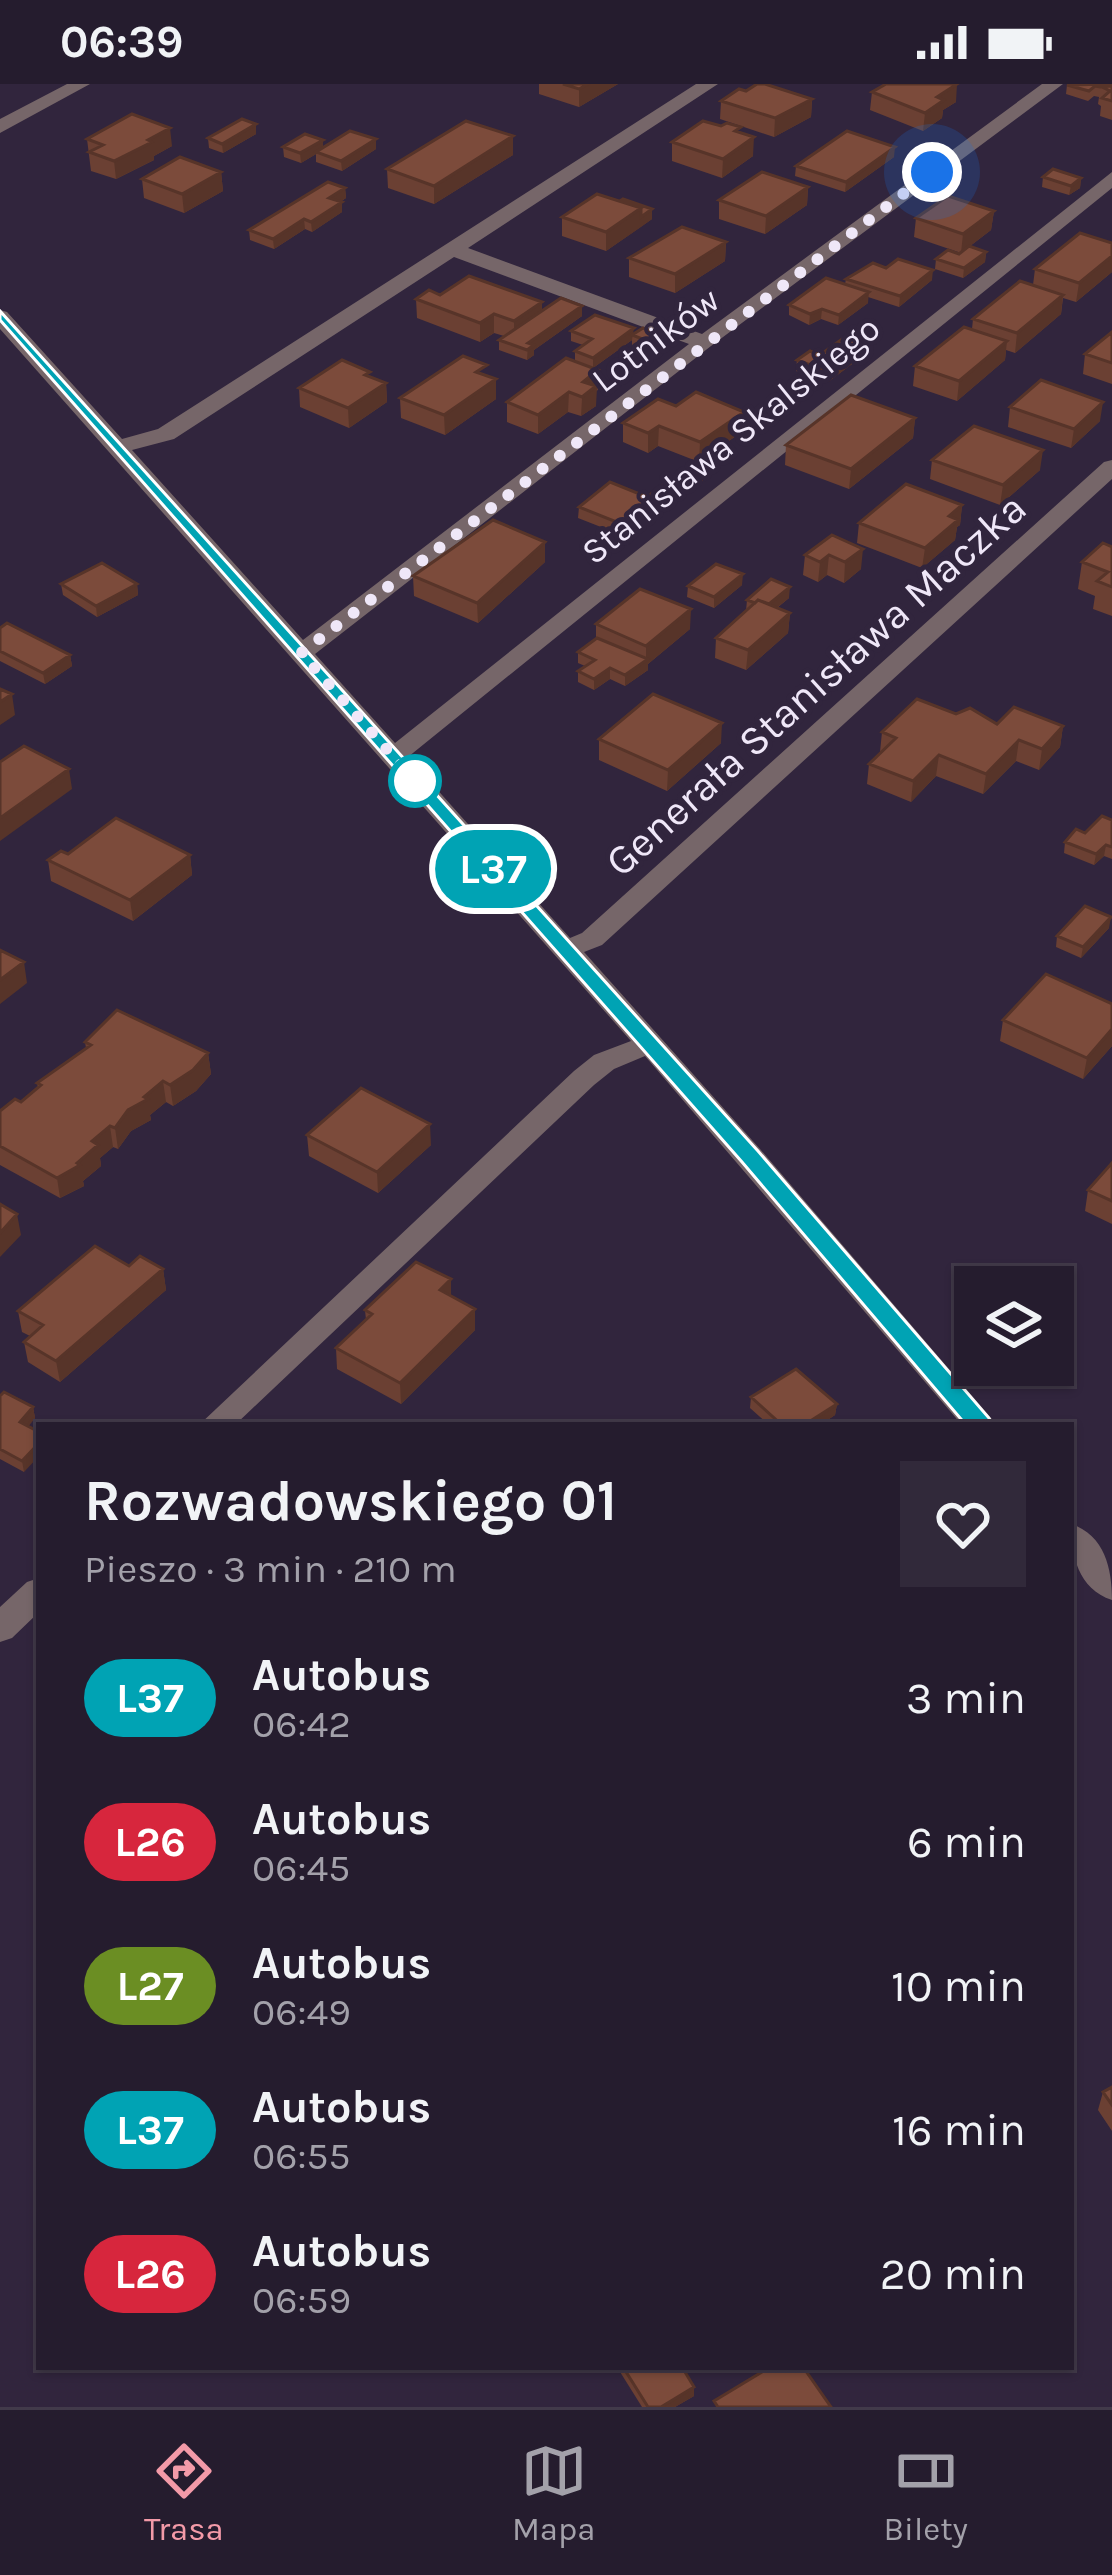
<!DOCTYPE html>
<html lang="pl">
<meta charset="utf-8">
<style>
:root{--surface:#251c2e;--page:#31293a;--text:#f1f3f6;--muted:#a3a1aa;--line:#423a4a;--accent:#f39aa8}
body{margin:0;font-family:Karla,sans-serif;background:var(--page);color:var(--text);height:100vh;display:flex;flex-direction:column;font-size:45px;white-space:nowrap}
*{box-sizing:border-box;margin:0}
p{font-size:39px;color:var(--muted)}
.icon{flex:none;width:66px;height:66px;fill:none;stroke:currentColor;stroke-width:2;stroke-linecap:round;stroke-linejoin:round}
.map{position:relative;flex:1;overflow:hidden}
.sheet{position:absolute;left:36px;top:1338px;width:1038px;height:948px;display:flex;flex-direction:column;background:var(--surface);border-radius:0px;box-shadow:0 3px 9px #0004,0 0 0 3px var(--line)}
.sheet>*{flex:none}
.badge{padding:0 24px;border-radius:39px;font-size:42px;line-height:78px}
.tools{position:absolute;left:954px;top:1182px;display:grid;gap:24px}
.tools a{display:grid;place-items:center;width:120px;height:120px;border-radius:0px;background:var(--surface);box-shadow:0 3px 9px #0004,0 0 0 3px var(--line);font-size:60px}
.you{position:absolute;width:60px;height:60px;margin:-30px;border:9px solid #fff;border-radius:50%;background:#1a73e8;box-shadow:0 0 0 18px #1a73e833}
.map>.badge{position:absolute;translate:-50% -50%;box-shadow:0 0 0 6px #fff}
.round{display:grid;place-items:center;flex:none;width:126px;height:126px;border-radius:0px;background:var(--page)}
.overview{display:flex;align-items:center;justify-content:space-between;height:204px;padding:0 48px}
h1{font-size:57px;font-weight:700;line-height:90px}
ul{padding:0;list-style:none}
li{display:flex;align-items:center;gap:36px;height:144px;padding:0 48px}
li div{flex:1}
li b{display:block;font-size:45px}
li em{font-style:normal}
li .badge{min-width:132px;font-weight:700;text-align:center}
.status{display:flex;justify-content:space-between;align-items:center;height:84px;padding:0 60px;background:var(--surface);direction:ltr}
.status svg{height:33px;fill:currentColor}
.menu{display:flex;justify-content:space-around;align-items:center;height:168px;border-top:3px solid var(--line);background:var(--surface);font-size:33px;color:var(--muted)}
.menu a{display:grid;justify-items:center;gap:6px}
.menu .selected{color:var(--accent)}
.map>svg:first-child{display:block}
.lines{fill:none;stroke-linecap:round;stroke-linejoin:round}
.minor{fill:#766669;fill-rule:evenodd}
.wall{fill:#6b4033}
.shaded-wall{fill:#573429}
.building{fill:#7c4b3b;stroke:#573429;stroke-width:3}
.line{fill:#00a3b4;stroke:#fff;stroke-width:3}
.walk{stroke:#efe7f8;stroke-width:12;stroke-dasharray:0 21.6}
.stop-dot{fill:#fff;stroke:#00a3b4;stroke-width:6}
.labels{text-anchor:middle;stroke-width:10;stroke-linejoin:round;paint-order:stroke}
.far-street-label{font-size:36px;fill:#efe7f8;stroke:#31253d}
.street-label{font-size:42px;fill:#efe7f8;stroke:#31253d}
</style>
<div class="status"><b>06:39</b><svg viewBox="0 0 49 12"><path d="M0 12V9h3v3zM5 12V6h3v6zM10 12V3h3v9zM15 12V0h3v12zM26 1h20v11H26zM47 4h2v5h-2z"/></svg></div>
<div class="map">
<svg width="1112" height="2323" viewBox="0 0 1112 2323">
<rect width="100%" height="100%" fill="#31253d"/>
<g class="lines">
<path class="minor" d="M67 0H90L0 49V35Z
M696 0H718L468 164 702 250 1042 0H1063L711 262 315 570 395 659 1112 88V104L408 673 570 854 582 849 1104 378 1112 376V395L602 861 584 868 760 1065 997 1341H962L645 972 614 985 594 1001 235 1341H199L574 987 594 971 631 957 0 245V226L7 228 122 355 158 345ZM454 173 689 260 303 556 132 366 174 355Z
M1071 1440C1105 1451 1112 1485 1112 1516 1078 1505 1071 1471 1071 1440Z
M39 1494V1528L12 1554 0 1558V1523L27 1498Z"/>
</g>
<path class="wall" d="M539 0H618L579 23 539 10Z
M1112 0V36L1100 32 1101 22 1098 20 1099 13 1094 12 1088 17 1066 10 1067 1Z
M746 7 812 15 811 33 774 53 720 35 721 17Z
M872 8 956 18 943 26 942 34 923 47 870 26Z
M256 40V50L223 69 209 64 208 54Z
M741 49 753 72 722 94 672 77V58Z
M87 55 172 62 154 72V76L116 95 91 87Z
M376 55V65L342 87 316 78V70L301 79 284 73 283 63 323 64Z
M513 71 434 120 388 104 387 85Z
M894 73 845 108 795 92 796 82Z
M221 88 223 107 184 129 144 114 142 95Z
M1043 93 1081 94 1080 104 1069 111 1042 103Z
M808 103 807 121 765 150 719 135V116Z
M345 104 346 114 340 118H342V128L312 148 305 145 274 165 250 156 249 146Z
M620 117 652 125V135L606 167 562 152V133Z
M994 127 991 146 961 169 914 153 916 134Z
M726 158 725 177 675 209 629 193V174Z
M1112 159V188L1076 218 1063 214 1061 230 1015 269 1006 266 1005 276 957 317 913 302 915 282 972 245 973 235 1033 201 1035 185Z
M986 168 985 178 963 194 935 185 936 175Z
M846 195 932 196 899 223 868 213V219L838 241 821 235 809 241 789 231V221L845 200Z
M440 211 542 218V227L582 222V232L534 266V271L527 276 499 266V256L504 252 494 249 480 258 417 234 416 215Z
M571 247 666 253V263L654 271 632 261V256L593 284 598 306 596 307V322L581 332 568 328 538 350 507 338V318L575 277V267L583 261 571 257Z
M1112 248V300L1083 290 1085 270Z
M868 268 828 298 796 287 797 276 820 271Z
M370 292 386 299 387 318 349 344 300 323 299 304Z
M487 292 496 295V315L445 351 401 334 400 314Z
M676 322 744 328 743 347 699 378 658 362 648 369 623 358V339Z
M1010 323 1100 337 1071 364 1008 343Z
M915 334 913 354 849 405 785 381 786 361Z
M932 376 1040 386 1000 421 930 395Z
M705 385V395L629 454 578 434 579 423 647 413Z
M962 421 960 441 957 443 955 456 922 484 857 459 859 439Z
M832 451 861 485 844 499 827 491 818 498 803 491 805 471Z
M1112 463V532L1093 525 1095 512 1078 505 1082 478Z
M545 478 478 539 414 512 413 492Z
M61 500H137L138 511 97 533 63 511Z
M742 501 714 524 687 513 688 502Z
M789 514 777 524 790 529 788 549 746 586 715 574 716 554 746 527 747 516Z
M596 540 690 545 648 580V586L625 602 610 595 594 606 578 598V587L585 582 578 579V568L596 555Z
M0 544 70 571 72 582 45 600 0 577Z
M956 630 997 640 1063 642 1060 663 1039 686 1016 677 983 710 936 692 911 718 867 700 869 680 880 668 882 648Z
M599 655 721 659 667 707 599 676Z
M1112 736V775L1104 772 1094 781 1064 769 1065 758Z
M68 770 190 771 192 791 133 837 51 797 48 776Z
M1109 844 1081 874 1056 863 1057 852Z
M1112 920V962L1083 995 1000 957 1003 936Z
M85 958 208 969 211 990 196 1007 173 1022 166 1018 150 1031 151 1036 131 1047 118 1065 113 1063 100 1074 101 1082 83 1097 84 1102 60 1114 0 1081V1027L21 1018 38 1004 37 999 86 964Z
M307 1051 431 1061 378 1109 309 1072Z
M1112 1079V1140L1085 1127 1088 1106Z
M129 1182 163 1185 166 1206 60 1298 28 1278 24 1258 30 1252 22 1248 18 1227Z
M451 1212 475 1225V1246L401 1320 337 1285 336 1264 366 1236 365 1226Z
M0 1312 33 1323 35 1334 28 1342 24 1388 0 1375Z
M751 1313 837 1320 835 1331 820 1341H769L750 1324Z
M1112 2003V2047L1098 2026 1103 2008Z
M617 2283H682L694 2303V2312L675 2323H642Z"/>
<path class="shaded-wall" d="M588 0H618L579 23V5Z
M957 0 956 18 943 26 942 34 923 47 925 29 937 13Z
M812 15 811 33 774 53 775 34Z
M256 40V50L223 69 222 60Z
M170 44 172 62 154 72V76L116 95 114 77Z
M513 52V71L434 120V102Z
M754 53 753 72 722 94 723 75Z
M376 55V65L342 87 341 77Z
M323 56V66L301 79 300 69Z
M895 63 894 73 845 108 846 98Z
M221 88 223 107 184 129 182 110Z
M1081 94 1080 104 1069 111 1071 102Z
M808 103 807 121 765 150 766 132Z
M345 104 346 114 330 124 329 114Z
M342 118V128L312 148 311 138Z
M641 124V143L606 167V148Z
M652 125V135L641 143V133Z
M994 127 991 146 961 169 963 150Z
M304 135 305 145 274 165 273 155Z
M726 158 725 177 675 209V190Z
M986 168 985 178 963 194 964 184Z
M1112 172V188L1076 218 1079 199Z
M933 186 932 196 899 223 900 212Z
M869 208 868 219 838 241 839 231Z
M1063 211 1061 230 1015 269 1017 249Z
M542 218V237L514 256V237Z
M582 222V232L534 266V271L527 276 528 259Z
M822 225 821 235 809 241 810 230Z
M494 230V249L480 258V239Z
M634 244 632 256 593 284V274Z
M666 253V263L654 271 655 260Z
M1007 257 1005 276 957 317 959 297Z
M869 258 868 268 828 298 829 288Z
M598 286 596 322 581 332 583 298Z
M496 295V315L445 351 444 331Z
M386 299 387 318 349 344 348 324Z
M569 308 568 328 538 350V331Z
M1103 318 1100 337 1071 364 1074 345Z
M744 328 743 347 699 378 700 358Z
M915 334 913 354 849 405 851 385Z
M659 342 658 362 648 369V349Z
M1043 366 1040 386 1000 421 1003 401Z
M705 385V395L629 454V443Z
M962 421 960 441 957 443 955 456 922 484 925 464 949 432Z
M545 458V478L478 539 477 519Z
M863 465 861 485 844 499 845 478Z
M829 471 827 491 818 498 820 478Z
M743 490 742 501 714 524V513Z
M137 500 138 511 97 533 96 522Z
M790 503 789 514 765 533V523Z
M691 525 690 545 648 580V586L625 602V591L646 577V562Z
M790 529 788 549 746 586 748 566Z
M70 571 72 582 45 600 43 589Z
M610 584V595L594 606V595Z
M12 610 15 631 0 641V618Z
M722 639 721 659 667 707 668 686Z
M1063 642 1060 663 1039 686 1042 665Z
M1019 656 1016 677 983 710 986 690Z
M939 671 936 692 911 718 913 697Z
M69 685 72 705 0 757V734Z
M1106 761 1104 772 1094 781 1096 770Z
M190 771 192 791 133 837 130 816Z
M1111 833 1109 844 1081 874 1083 863Z
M24 878 27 899 0 920V896Z
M1112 945V962L1083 995 1087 974Z
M208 969 211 990 196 1007 173 1022 170 1001Z
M163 997 166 1018 150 1031 151 1036 131 1047 118 1065 115 1044 128 1026Z
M430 1040 431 1061 378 1109 377 1088Z
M110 1042 113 1063 100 1074 101 1082 83 1097 84 1102 60 1114 57 1094 77 1079 92 1057Z
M17 1130 21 1151 0 1173V1149Z
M163 1185 166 1206 60 1298 56 1277Z
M451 1195V1216L440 1206Z
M475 1225V1246L401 1320 400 1299Z
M837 1320 835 1331 820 1341H804Z
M33 1323 35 1334 23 1349 20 1338Z
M39 1359V1372L24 1388 22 1377Z
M694 2303V2312L675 2323H661Z"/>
<path class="building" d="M563 0H588L579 5Z
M757 0H765L812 15 775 34 721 17 739 5 746 7Z
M886 0H957L937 13 944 16 925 29 872 8Z
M1112 0V2L1100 3 1095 2 1089 7 1067 1Z
M1100 2H1112V17L1102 14 1110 7Z
M132 30 170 44 148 56 152 58 114 77 89 68 103 61 87 55Z
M242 35 256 40 222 60 208 54Z
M466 37 513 52 434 102 387 85Z
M703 37 721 42 727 39 741 43 735 47 754 53 723 75 672 58Z
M350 47 376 55 341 77 316 68Z
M847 47 895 63 846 98 796 82Z
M305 50 323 56 300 69 283 63Z
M180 73 221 88 182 110 142 95Z
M1053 85 1081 94 1071 102 1043 93Z
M762 88 808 103 766 132 719 116Z
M328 98 345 104 329 114 342 118 311 138 304 135 273 155 249 146Z
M597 110 641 124 606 148 562 133Z
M948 112 994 127 963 150 916 134Z
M623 115 652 125 641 133V124L620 117Z
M682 143 726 158 675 190 629 174Z
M1080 149 1112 159V172L1079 199 1035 185Z
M969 162 986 168 964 184 936 175 948 166 959 170Z
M898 175 933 186 900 212 846 195 873 179 886 184Z
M469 192 542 218 514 237 494 230 480 239 416 215 429 206 440 211Z
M826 194 869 208 839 231 822 225 810 230 789 221Z
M1020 197 1063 211 1017 249 973 235Z
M561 214 582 222 528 259 534 261 527 266 499 256Z
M595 231 634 244 593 274 575 267 592 255 571 247Z
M964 243 1007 257 959 297 915 282Z
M643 244 666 253 655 260 632 251Z
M1112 248V279L1085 270Z
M848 251 869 258 829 288 797 276 810 267 820 271Z
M463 272 487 281 476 288 496 295 444 331 400 314Z
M566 274 598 286 583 298 596 302 582 313 569 308 538 331 507 318Z
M342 276 370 288 365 291 386 299 348 324 299 304Z
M1041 296 1103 318 1074 345 1010 323Z
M696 308 744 328 700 358 659 342 648 349 623 339 658 315 676 322Z
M851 311 915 334 851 385 786 361Z
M974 342 1043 366 1003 401 932 376Z
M692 380 705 385 629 443 579 423 610 398 647 413Z
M906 400 962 421 949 432 958 436 925 464 859 439Z
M493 436 545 458 477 519 413 492Z
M832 451 863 465 845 478 829 471 820 478 805 471Z
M1103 459 1112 463V503L1097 497 1108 488 1082 478Z
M102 479 137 500 96 522 61 500Z
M716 480 743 490 714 513 688 502Z
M771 495 790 503 769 520 758 516 755 519 747 516Z
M640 505 691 525 646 562 596 540Z
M758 516 790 529 748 566 716 554Z
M7 539 70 571 43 589 0 567V544Z
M597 554 648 575 625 591 610 584 594 595 578 587 595 576 578 568Z
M0 605 12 610 0 618Z
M653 610 722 639 668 686 599 655Z
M917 615 956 630 970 624 997 640 1014 623 1063 642 1042 665 1019 656 986 690 939 671 913 697 869 680 896 654 882 648Z
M24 662 69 685 0 734V678Z
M1102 732 1112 736V763L1106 761 1096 770 1065 758 1076 745 1085 749Z
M116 734 190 771 130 816 48 776 61 767 68 770Z
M1085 822 1111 833 1083 863 1057 852Z
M0 866 24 878 0 896Z
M1046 890 1112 920V945L1087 974 1003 936Z
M117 926 208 969 193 986 170 1001 163 997 144 1013 148 1015 128 1026 115 1044 110 1042 92 1057 98 1061 77 1079 80 1081 57 1094 0 1062V1027L15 1015 21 1018 41 1001 37 999 91 961 85 958Z
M361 1004 430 1040 377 1088 307 1051Z
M1112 1079V1117L1088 1106Z
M0 1120 17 1130 0 1149Z
M95 1162 129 1182 140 1172 163 1185 56 1277 24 1258 43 1241 18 1227Z
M416 1178 451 1195 440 1206 475 1225 400 1299 336 1264 372 1230 365 1226Z
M796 1285 837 1320 804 1341H782L751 1313Z
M4 1308 33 1323 20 1338 39 1348V1359L22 1377 0 1365V1312Z
M1112 2003V2021L1103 2008Z
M623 2283H682L694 2303 661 2323H648Z
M770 2283H803L831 2323H718L714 2317Z"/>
<path class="line" d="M0 227 758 1067 989 1334 993 1341 989 1348H972L742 1078 0 236Z"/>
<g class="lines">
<path class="walk" d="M415 697 301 569 932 88"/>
</g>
<circle class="stop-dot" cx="415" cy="697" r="24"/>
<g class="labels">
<g class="far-street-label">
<text transform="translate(655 255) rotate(-37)" y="13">Lotników</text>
<text transform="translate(730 355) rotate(-39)" y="13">Stanisława Skalskiego</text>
</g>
<g class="street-label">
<text transform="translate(815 600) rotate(-42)" y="15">Generała Stanisława Maczka</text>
</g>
</g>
</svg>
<div class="tools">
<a><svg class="icon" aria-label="layers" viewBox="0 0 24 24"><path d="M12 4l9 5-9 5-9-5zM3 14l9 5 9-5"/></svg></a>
</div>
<div class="you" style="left:932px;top:88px"></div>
<b class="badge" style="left:493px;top:785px;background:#00a3b4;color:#fff">L37</b>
<section class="sheet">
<div class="overview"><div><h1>Rozwadowskiego 01</h1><p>Pieszo · 3 min · 210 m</p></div><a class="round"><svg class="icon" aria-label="heart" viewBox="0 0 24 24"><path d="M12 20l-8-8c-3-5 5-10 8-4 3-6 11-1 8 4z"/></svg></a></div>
<ul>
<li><span class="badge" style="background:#00a3b4;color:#fff">L37</span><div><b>Autobus</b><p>06:42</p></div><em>3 min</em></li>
<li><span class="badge" style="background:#d7263d;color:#fff">L26</span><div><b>Autobus</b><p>06:45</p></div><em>6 min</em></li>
<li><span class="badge" style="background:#6b8e23;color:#fff">L27</span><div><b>Autobus</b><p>06:49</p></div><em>10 min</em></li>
<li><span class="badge" style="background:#00a3b4;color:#fff">L37</span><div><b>Autobus</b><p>06:55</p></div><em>16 min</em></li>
<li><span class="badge" style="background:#d7263d;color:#fff">L26</span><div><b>Autobus</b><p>06:59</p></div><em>20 min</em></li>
</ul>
</section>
</div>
<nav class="menu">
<a class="selected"><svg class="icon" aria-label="directions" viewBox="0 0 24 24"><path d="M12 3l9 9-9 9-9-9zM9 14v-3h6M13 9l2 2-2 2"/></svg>Trasa</a>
<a><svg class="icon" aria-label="map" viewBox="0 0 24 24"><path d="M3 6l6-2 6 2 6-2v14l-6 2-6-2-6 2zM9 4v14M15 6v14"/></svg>Mapa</a>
<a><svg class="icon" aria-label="tickets" viewBox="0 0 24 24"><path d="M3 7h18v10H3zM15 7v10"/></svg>Bilety</a>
</nav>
